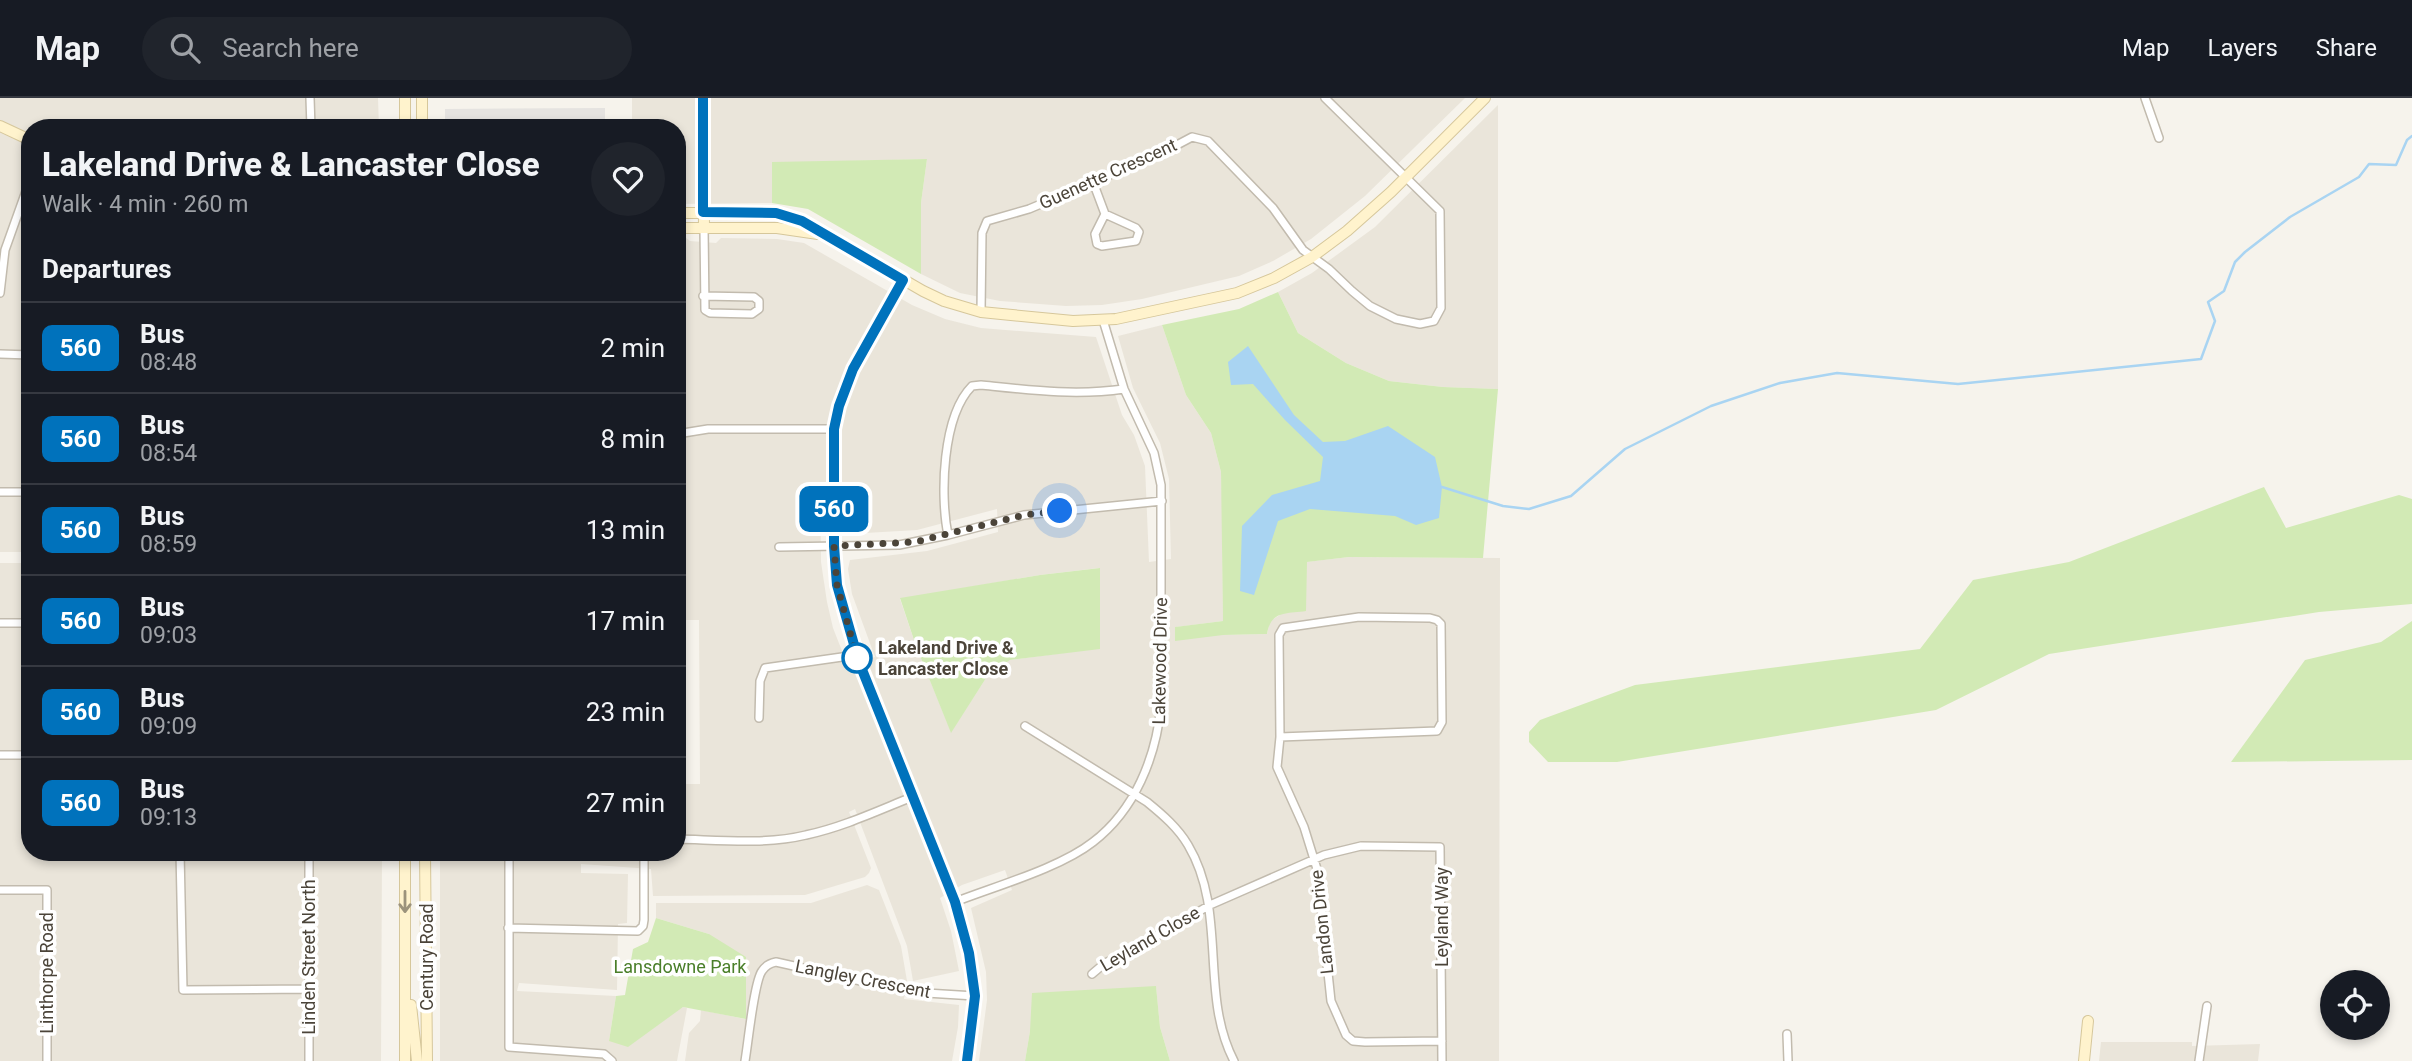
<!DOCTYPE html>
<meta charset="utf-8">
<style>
:root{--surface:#171b24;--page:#20242c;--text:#f1f3f6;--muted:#9ea1a6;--line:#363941}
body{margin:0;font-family:Roboto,sans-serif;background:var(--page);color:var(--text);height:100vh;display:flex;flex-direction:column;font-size:26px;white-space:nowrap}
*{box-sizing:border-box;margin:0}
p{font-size:23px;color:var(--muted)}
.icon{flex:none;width:38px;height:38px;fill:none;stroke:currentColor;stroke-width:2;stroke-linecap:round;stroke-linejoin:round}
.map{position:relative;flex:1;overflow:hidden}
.panel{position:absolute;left:21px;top:21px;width:665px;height:742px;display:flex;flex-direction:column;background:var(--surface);border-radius:28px;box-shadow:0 4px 10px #0003}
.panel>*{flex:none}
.badge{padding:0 14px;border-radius:10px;font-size:24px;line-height:46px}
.fabs{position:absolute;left:2320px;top:872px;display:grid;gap:14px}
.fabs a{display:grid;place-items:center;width:70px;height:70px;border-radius:50%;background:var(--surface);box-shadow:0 4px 10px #0003;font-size:35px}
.you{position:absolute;width:35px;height:35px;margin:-18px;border:5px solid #fff;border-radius:50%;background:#1a73e8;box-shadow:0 0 0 10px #1a73e833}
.map>.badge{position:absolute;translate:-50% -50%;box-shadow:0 0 0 4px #fff}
h2{padding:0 21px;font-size:26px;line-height:63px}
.round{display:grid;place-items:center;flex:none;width:74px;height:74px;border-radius:37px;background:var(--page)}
.summary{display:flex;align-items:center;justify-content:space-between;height:119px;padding:0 21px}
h1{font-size:33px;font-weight:800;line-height:52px}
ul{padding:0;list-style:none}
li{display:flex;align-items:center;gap:21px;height:91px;padding:0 21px;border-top:2px solid var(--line)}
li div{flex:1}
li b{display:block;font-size:26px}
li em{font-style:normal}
li .badge{min-width:77px;font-weight:700;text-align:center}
header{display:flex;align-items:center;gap:42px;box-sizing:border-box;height:98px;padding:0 35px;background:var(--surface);border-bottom:2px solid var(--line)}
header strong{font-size:33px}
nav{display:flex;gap:38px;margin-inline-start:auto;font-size:24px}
.search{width:490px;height:63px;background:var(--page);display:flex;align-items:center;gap:18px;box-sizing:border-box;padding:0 24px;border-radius:38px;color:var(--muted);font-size:26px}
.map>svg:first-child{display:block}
.residential{fill:#eae5da;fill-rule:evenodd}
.green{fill:#d2eab5}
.parking{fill:#e5e3e0}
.water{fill:#a9d4f2}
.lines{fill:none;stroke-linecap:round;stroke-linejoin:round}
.stream{stroke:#a9d4f2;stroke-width:2.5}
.street-casing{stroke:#c2bbae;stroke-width:10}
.secondary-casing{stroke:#d6c79b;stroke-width:12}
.street{stroke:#fff;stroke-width:7}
.secondary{stroke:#fff3cd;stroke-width:10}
.oneway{stroke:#9c937c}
.line-casing{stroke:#fff;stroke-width:16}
.line{stroke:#0072bc;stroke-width:10}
.walk{stroke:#4b4439;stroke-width:7;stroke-dasharray:0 12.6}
.stop-dot{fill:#fff;stroke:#0072bc;stroke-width:3.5}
.labels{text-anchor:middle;stroke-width:7;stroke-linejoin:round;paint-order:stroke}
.street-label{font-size:18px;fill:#4b4439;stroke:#fff}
.stop-label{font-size:18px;font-weight:bold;fill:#4b4439;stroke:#fff;text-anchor:start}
.park-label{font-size:18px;fill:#4a7f2a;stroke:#fff}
</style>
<header>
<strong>Map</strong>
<div class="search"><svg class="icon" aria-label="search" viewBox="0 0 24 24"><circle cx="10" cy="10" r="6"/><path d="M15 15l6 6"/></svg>Search here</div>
<nav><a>Map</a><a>Layers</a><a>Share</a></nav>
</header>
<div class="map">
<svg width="2412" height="963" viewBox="0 0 2412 963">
<rect width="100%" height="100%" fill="#f6f3ec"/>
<path class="residential" d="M0 0H378L379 30H30V454H0Z
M632 0H1465L1365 98 1311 141 1273 163 1239 178 1142 201 1102 207 1066 208 1000 203 960 195 921 176V105L927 61 772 65V105L677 106V30H632Z
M1498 7V291L1443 289 1389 283 1346 265 1298 235 1278 194 1312 175 1375 129Z
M677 139H685L690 143 716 145 721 140 777 141 804 145 912 207 945 221 981 230 1096 239 1122 317 1134 337 1145 368 1149 464 1171 461 1169 381 1160 345 1133 290 1118 238 1162 227 1186 297 1211 335 1221 374 1222 398 1223 523 1176 529 1223 537 1267 536 1270 523 1280 517 1306 464 1349 459 1500 460 1499 963H1170L1160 929 1156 889 1030 933 1025 963H979L987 902 986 874 971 810 1012 792 1005 772 962 787 940 800 951 833 959 873 913 883 907 848 855 711 849 714 871 770 869 775 865 779 805 797 653 798 651 771 581 766V775L628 776 627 825 618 826 617 892 519 885 517 893 616 898 609 943 683 909 687 910 677 963H440V754H677V686H700L699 522H677ZM820 386H846L848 436 917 432 997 411 998 434 927 453 850 462 848 471 852 496 875 559 848 568 833 530 827 504 821 464ZM1099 470 1100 550 1010 562 988 577 951 634 916 548 900 501 1040 477Z
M0 465H30V754H382L381 963H0Z
M867 787 879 792 901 848 907 883 904 901 959 907 958 929 952 963H685L689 935 700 923 701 912 745 921 709 836 656 820V805H811Z
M2101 944H2192V948L2260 946 2258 963H2099Z"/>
<path class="green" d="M927 61 921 105V176L808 111 772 105V64Z
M1278 194 1298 235 1346 265 1389 283 1443 289 1498 291 1483 460 1349 459 1307 464 1306 513C1287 516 1271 512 1267 536L1223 537 1175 543V529L1223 523 1221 374 1211 335 1186 297 1162 227 1239 211Z
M2264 389 2286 430 2399 397 2412 401V506L2319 514 2049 556 1936 612 1617 664H1548L1529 644V634L1540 622 1635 587 1920 551 1973 482 2069 464Z
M1100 470V551L1010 562 988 577 951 635 916 548 900 500 1040 477Z
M2412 523V662L2231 664 2305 562 2381 544Z
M656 820 709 836 746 859V921L683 909 628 949 609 943 616 898 625 897 633 851 648 844Z
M1156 888 1160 929 1170 963H1025L1030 933 1032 895Z"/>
<path class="parking" d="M605 10V30H445V11Z"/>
<path class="water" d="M1248 248 1294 317 1323 344 1345 343 1388 328 1435 359 1442 389 1439 420 1416 427 1395 418 1310 411 1278 423 1254 497 1240 493 1242 428 1272 397 1320 383 1323 359 1285 322 1253 286 1231 287 1228 264Z"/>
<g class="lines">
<path class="stream" d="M1442 389 1503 408 1529 411 1571 398 1625 351 1711 308 1780 285 1837 275 1958 286 2201 261 2215 223 2208 204 2224 193 2235 164 2245 154 2290 119 2359 79 2369 66 2396 67 2407 42 2412 38"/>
<g class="street-casing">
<path id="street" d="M310 0 311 30
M2145 0 2159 40
M1093 84 1105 116 1136 130 1139 134 1136 143 1102 148 1097 146 1095 136 1105 116
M0 195 5 152 30 82
M703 198 754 199 759 203V211L752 216 710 215 705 212 704 130
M981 214 982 135 987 123 1029 111 1093 84 1160 56 1192 39 1208 43 1273 110 1303 152 1329 171 1352 193 1370 208 1396 221 1420 226 1434 223 1441 210 1440 113 1325 0
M0 256 30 257
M677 336 708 331H834
M0 394H30
M948 437C940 398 942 318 972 288L981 287C1029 292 1075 298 1124 291
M779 449 899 447 948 437 1024 417 1162 403
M0 525H30
M759 620 760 583 765 570 856 557
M1025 628 1147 704C1163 717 1178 730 1188 747 1228 814 1199 896 1234 963
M1280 639 1437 633 1442 624 1441 526 1437 522 1430 520 1359 519 1283 530 1279 537 1280 639 1277 669 1304 729 1317 771 1331 903 1346 937 1353 943 1365 944 1442 943
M0 657H30
M677 741C719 742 765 747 806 737 843 729 877 713 912 699
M180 754 183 892 309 891
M509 754V949L604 956 612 963
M0 792H47V963
M955 804C996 788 1060 770 1093 744 1135 712 1156 659 1161 608V387L1154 355 1124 291 1103 222
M508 830 638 833 643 828 644 822V754
M1092 876 1105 865 1131 853 1210 807 1324 757 1361 748 1440 749 1442 963
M1787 936 1788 963
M309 963V754
M745 963C748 946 754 884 762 873 766 867 770 865 776 864L910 894 975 898
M2199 963 2207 908"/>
</g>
<g class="secondary-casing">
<path id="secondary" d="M422 0V30
M703 0 704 130
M0 28 30 42
M405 30V0
M677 115H777L802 123 923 193 944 203 981 214 1073 223 1116 221 1237 195 1274 180 1312 159 1347 133 1391 94 1485 0
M677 130H777L818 136
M903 182 854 271 839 308 834 331V448L837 487 859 564 955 804 969 855 975 898 967 963
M425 754 427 963
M411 907 417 963
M405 963V754
M2084 963 2088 923"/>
</g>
<use href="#street" class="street"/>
<use href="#secondary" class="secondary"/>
</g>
<defs><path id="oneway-shaft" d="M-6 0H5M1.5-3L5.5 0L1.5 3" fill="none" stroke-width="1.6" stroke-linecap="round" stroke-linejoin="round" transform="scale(1.75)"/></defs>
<use class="oneway" href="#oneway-shaft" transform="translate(405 804) rotate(90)"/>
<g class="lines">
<g class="line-casing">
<path id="line" d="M703 0V114L776 115 802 123 903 182 853 271 839 308 834 331V448L837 487 859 564 955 804 969 855 975 898 967 963"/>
</g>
<use href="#line" class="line"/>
<path class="walk" d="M857 560 837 487 834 448 915 444 1024 417 1060 413"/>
</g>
<circle class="stop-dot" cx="857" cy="560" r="14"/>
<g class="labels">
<g class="street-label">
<text transform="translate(1108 76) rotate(-24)" y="6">Guenette Crescent</text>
<text transform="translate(1160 563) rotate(-89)" y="6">Lakewood Drive</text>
<text transform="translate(1442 819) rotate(-90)" y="6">Leyland Way</text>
<text transform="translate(1322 824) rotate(-96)" y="6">Landon Drive</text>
<text transform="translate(1150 841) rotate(-30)" y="6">Leyland Close</text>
<text transform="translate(309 859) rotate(-90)" y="6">Linden Street North</text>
<text transform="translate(427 859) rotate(-90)" y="6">Century Road</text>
<text transform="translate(47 875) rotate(-90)" y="6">Linthorpe Road</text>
<text transform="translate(863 881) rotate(11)" y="6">Langley Crescent</text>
</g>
<g class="stop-label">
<text x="878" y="556">Lakeland Drive &amp;<tspan x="878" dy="21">Lancaster Close</tspan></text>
</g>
<g class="park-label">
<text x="680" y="875">Lansdowne Park</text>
</g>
</g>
</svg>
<div class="fabs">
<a><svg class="icon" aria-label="locate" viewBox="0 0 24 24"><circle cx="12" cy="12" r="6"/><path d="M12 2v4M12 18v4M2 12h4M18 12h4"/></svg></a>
</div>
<div class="you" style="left:1060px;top:413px"></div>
<b class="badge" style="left:834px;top:411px;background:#0072bc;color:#fff">560</b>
<section class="panel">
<div class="summary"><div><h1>Lakeland Drive &amp; Lancaster Close</h1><p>Walk · 4 min · 260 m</p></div><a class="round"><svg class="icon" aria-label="heart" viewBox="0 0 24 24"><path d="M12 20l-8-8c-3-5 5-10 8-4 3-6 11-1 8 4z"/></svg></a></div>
<h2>Departures</h2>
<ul>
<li><span class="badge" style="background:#0072bc;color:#fff">560</span><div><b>Bus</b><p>08:48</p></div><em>2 min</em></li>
<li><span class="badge" style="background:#0072bc;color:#fff">560</span><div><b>Bus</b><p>08:54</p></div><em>8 min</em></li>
<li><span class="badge" style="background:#0072bc;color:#fff">560</span><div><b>Bus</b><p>08:59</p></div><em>13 min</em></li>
<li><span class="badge" style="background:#0072bc;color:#fff">560</span><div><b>Bus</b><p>09:03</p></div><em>17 min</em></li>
<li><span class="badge" style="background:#0072bc;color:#fff">560</span><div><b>Bus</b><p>09:09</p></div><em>23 min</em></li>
<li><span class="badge" style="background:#0072bc;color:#fff">560</span><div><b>Bus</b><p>09:13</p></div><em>27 min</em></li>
</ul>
</section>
</div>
